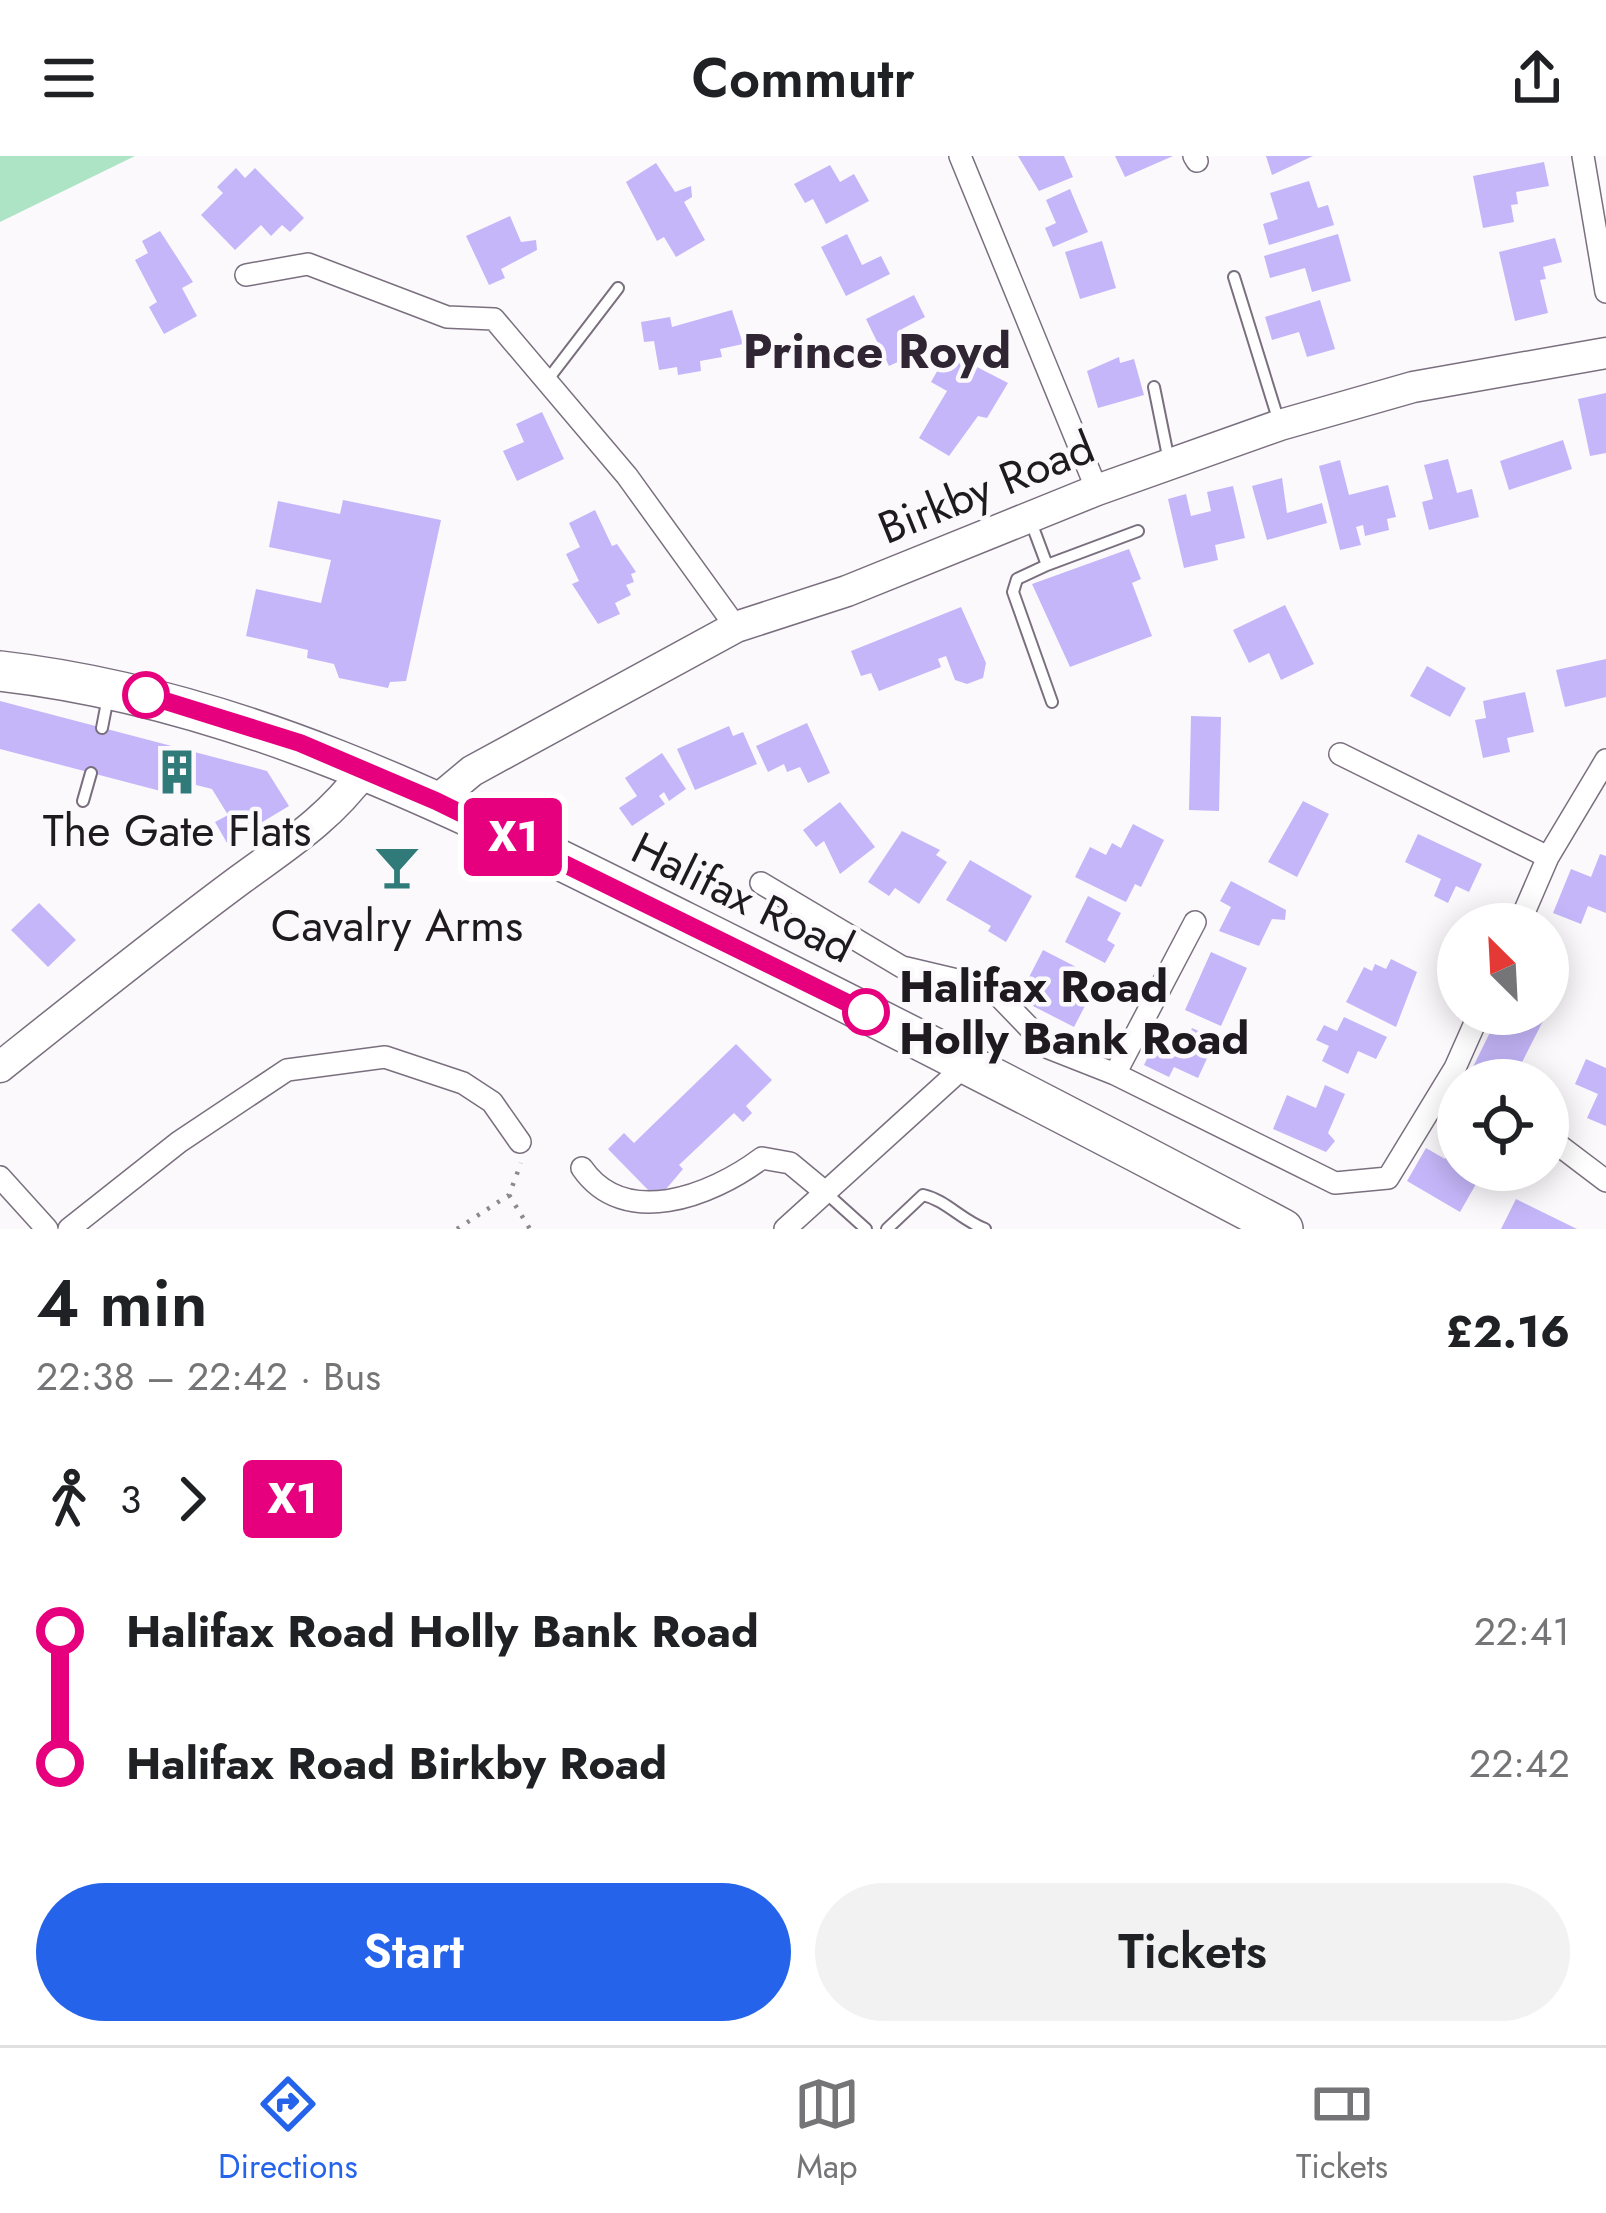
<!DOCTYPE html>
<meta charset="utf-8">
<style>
:root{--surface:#fff;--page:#f2f2f2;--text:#202124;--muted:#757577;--line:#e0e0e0;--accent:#2563eb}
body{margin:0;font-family:Jost,sans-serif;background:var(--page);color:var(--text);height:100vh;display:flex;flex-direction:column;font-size:45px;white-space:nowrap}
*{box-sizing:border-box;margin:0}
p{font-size:39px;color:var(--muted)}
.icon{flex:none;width:66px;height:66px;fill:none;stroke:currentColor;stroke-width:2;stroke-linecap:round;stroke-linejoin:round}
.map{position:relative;height:1073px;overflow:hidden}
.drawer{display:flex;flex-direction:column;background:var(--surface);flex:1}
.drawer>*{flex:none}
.badge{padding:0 24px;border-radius:9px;font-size:42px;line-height:78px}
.needle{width:78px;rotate:336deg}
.buttons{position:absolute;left:1437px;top:747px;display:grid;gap:24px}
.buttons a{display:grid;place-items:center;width:132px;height:132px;border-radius:50%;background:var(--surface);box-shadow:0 6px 30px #0003;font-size:60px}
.map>.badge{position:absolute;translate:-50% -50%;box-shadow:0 0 0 6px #fff}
.legs{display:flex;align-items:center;gap:18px;height:132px;padding:0 36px;font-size:39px}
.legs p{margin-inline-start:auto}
.headline{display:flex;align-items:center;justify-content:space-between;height:204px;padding:0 36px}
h1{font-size:66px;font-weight:600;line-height:90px}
.action{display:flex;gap:24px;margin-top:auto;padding:24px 36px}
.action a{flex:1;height:138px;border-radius:72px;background:var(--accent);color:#fff;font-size:48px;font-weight:600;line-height:138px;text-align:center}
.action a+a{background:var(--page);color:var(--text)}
ul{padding:0 36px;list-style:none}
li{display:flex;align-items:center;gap:42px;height:132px;font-size:45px}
li i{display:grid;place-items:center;width:18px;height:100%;margin:0 15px;background:currentColor}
li i::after{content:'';width:30px;height:30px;margin:-15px;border:9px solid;border-radius:50%;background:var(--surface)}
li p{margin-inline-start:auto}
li:first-child i{background:linear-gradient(#0000 50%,currentColor 0)}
li:last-child i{background:linear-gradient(currentColor 50%,#0000 0)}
header{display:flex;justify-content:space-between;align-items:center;height:156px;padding:0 36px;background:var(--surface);font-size:54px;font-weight:600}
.menu{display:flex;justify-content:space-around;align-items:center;height:168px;border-top:3px solid var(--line);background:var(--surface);font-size:33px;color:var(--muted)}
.menu a{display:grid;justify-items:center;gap:6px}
.menu .selected{color:var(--accent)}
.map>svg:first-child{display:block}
.green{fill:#ace4c5}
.building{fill:#c5b6f9}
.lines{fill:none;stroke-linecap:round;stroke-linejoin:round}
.lane-casing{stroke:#7a6f7e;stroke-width:14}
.street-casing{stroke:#7a6f7e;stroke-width:24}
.secondary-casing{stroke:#7a6f7e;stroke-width:33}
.highway-casing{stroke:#7a6f7e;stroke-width:42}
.path{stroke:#8c888d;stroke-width:4.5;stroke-dasharray:3 9;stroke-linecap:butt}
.lane{stroke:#fff;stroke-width:10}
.street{stroke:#fff;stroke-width:21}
.secondary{stroke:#fff;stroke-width:30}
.highway{stroke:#fff;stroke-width:39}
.line-1-casing{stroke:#fff;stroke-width:27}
.line-1{stroke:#e6007e;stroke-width:18}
.stop-1-dot{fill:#fff;stroke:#e6007e;stroke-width:6}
.labels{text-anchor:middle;stroke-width:9;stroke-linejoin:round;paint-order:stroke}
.street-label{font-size:45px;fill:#1f1a20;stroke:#fcf9fd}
.poi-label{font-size:45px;fill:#1f1a20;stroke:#fcf9fd}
.stop-label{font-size:45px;font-weight:bold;fill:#1f1a20;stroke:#fcf9fd;text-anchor:start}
.neighbourhood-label{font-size:48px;font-weight:bold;fill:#302633;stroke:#fcf9fd}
</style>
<header><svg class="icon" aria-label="menu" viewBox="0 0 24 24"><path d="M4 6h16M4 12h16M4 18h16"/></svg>Commutr<svg class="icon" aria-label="share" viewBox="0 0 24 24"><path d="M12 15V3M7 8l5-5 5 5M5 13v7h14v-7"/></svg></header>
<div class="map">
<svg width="1606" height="1073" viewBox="0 0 1606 1073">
<rect width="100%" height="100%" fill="#fcf9fd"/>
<path class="green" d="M0 0H135L0 66Z"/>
<path class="building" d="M1018 0H1064L1073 21 1039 35Z
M1115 0H1173L1125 21Z
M1266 0H1313L1272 19Z
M1544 6 1549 30 1516 36 1518 48 1511 49 1514 66 1483 72 1473 20Z
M656 7 675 36 691 30 692 41 684 46 705 84 676 101 664 81 657 85 626 26Z
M830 9 840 26 854 18 869 45 826 68 813 43 805 47 794 28Z
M236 12 245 22 255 12 304 62 290 76 282 69 271 80 261 69 235 94 201 59 223 37 217 31Z
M1309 25 1318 52 1328 49 1334 69 1269 89 1263 68 1278 63 1270 37Z
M1070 33 1088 76 1053 91 1045 72 1056 67 1046 44Z
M510 60 521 86 536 84 537 94 501 113 505 122 489 129 466 80Z
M160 75 193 126 182 132 197 160 164 178 149 151 157 146 135 104 148 97 142 85Z
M847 78 862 109 881 100 890 118 846 140 821 91Z
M1338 78 1351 125 1312 136 1305 112 1270 122 1264 100Z
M1555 82 1562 106 1543 111 1546 123 1540 124 1548 157 1515 165 1499 96Z
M1102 85 1116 132 1080 143 1065 96Z
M914 139 925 161 902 173 915 198 889 210 866 163Z
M1320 144 1335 193 1307 201 1299 176 1272 184 1265 161Z
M732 154 743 188 720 193 722 201 700 205 701 215 678 219 677 211 659 214 654 185 644 186 641 166 670 161 672 171Z
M948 196 1008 227 987 262 978 260 949 300 919 282 947 235 931 226Z
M1119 201 1120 207 1134 203 1144 239 1098 252 1087 215Z
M1606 237V297L1590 300 1578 243Z
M542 256 564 303 517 325 503 295 524 286 516 268Z
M1563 284 1572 313 1509 334 1500 305Z
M1448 303 1457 337 1472 333 1479 361 1429 374 1422 346 1433 343 1424 309Z
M1340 304 1349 339 1388 329 1396 361 1387 363 1389 374 1365 380 1363 369 1356 371 1361 389 1340 394 1319 310Z
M1282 322 1287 357 1322 347 1327 367 1267 384 1252 330Z
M1233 330 1245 382 1215 389 1218 404 1184 412 1168 343 1186 338 1191 360 1211 355 1207 336Z
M343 344 441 364 406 525 390 526 388 532 339 522 334 508 307 502 308 494 246 480 256 433 321 447 331 404 269 391 278 345 340 358Z
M595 354 612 390 617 388 636 416 631 418 634 426 626 429 631 439 615 447 620 458 598 468 572 428 579 425 566 398 580 391 569 367Z
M1129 393 1141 423 1132 427 1152 480 1070 511 1032 428Z
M1285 449 1314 508 1281 524 1269 497 1249 507 1233 474Z
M961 451 986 507 983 522 967 528 955 524 946 500 938 503 941 511 879 535 871 517 861 520 851 495Z
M1606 503V541L1565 551 1556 514Z
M1427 510 1466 532 1450 561 1410 540Z
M1525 536 1534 576 1507 582 1510 596 1483 602 1475 564 1486 562 1483 545Z
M0 545 267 615 289 650 227 687 215 666 228 659 212 633 176 624 172 638 0 593Z
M1191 560 1221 561 1219 655 1189 654Z
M807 567 830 617 808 627 800 611 787 616 784 608 768 616 756 590Z
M729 570 733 580 743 576 757 608 695 634 677 593Z
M662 597 686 633 669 645 664 636 659 640 665 648 632 670 619 652 637 640 625 622Z
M1303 645 1329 658 1297 721 1268 706Z
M840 646 875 691 840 718 824 685 816 691 803 674Z
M1133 668 1164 684 1141 731 1135 728 1126 746 1075 721 1090 691 1106 699 1112 687 1121 692Z
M902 675 940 694 936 699 947 706 919 748 895 732 889 740 868 726Z
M1418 678 1482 708 1469 736 1456 730 1448 747 1434 740 1441 723 1405 706Z
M1600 698 1606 700V757L1588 750 1581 768 1553 757 1571 713 1591 721Z
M970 704 1032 740 1006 786 988 775 991 770 946 744Z
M1231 725 1286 754 1285 764 1272 763 1259 790 1219 775 1231 751 1220 745Z
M1088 740 1121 757 1107 784 1115 789 1105 807 1065 786Z
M39 747 76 784 48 811 11 774Z
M1043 794 1086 816 1074 839 1087 846 1074 871 1027 847 1036 830 1027 825Z
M1211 796 1247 812 1221 870 1185 854Z
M1391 803 1417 816 1396 871 1346 846 1364 811 1372 815 1375 808 1386 813Z
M1499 858H1529L1543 865 1513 924H1491L1471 915Z
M1344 861 1387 881 1376 903 1358 895 1348 918 1322 905 1329 890 1316 884 1324 869 1337 875Z
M1192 872 1216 883 1198 922 1174 911 1169 921 1144 909 1154 888 1179 900Z
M736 888 772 924 746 950 752 957 743 966 734 957 679 1009 683 1013 661 1039 652 1038 608 993 624 977 634 987Z
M1586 903 1606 912V970L1587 962 1598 938 1575 928Z
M1325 929 1345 938 1328 977 1335 985 1326 996 1273 973 1287 939 1316 952Z
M1458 980V1014H1484L1460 1056 1407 1025 1426 992 1445 1003Z
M1516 1043 1577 1073H1501Z"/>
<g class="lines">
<g class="lane-casing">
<path id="lane" d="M1234 121 1279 266
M549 222 618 132
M1154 231 1169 305
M1031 366 1047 409 1138 375
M1047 409 1017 423 1013 436 1052 546
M102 572 108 541
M83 645 91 617
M825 1036 866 1073
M887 1073 923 1039C946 1044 961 1064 985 1073"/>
</g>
<g class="street-casing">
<path id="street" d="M960 0 1097 334
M1194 0 1197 5
M1583 0 1606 136
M246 119 308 108 447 161 494 163 627 320 736 471
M1340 598 1548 701
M761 727 902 811 991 832 1049 892 1115 918 1335 1027 1388 1022 1455 912 1479 858
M1519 768 1548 701 1606 604
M1115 918 1195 766
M1548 981 1606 1025
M582 1012C624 1073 710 1041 762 1002L790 1007 825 1036
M0 1021 47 1073
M69 1073 179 986 287 914 385 901 463 927 492 946 520 986
M785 1073 968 907"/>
</g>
<g class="secondary-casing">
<path id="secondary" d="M436 645 472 615 736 471 847 435 1097 334 1280 269 1413 231 1606 197
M0 911C79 848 160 783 241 723 289 688 329 663 365 614"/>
</g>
<g class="highway-casing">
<path id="highway" d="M0 515C247 543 466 657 685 766 886 866 1085 968 1283 1073"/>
</g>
<path class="path" d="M509 1039 530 1073
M457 1073 509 1039 521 1007"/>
<use href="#lane" class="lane"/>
<use href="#street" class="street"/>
<use href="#secondary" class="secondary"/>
<use href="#highway" class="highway"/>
</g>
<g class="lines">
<g class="line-1-casing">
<path id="line-1" d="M146 539 300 587 436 645 866 856"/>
</g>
<use href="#line-1" class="line-1"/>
</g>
<defs>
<g id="building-bare" transform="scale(3.6)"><path d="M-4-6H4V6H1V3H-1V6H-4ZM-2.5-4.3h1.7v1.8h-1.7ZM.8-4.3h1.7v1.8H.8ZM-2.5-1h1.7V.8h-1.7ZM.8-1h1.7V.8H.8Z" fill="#317a7a" stroke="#fcf9fd" stroke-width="2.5" paint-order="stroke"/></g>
<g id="bar-bare" transform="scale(3.6)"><path d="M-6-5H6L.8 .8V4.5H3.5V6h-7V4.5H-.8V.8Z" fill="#317a7a" stroke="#fcf9fd" stroke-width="2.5" paint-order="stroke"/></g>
</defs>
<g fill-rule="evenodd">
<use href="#building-bare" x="177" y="616"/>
<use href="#bar-bare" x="397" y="711"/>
</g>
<g class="stop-1-dot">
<circle cx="146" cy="539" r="21"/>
<circle cx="866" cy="856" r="21"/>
</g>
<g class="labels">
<g class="street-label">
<text transform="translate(986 331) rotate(-22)" y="16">Birkby Road</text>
<text transform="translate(743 741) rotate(26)" y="16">Halifax Road</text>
</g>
<g class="poi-label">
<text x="177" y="690">The Gate Flats</text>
<text x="397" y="785">Cavalry Arms</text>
</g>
<g class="stop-label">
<text x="899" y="846">Halifax Road<tspan x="899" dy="52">Holly Bank Road</tspan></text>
</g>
<g class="neighbourhood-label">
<text x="877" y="212">Prince Royd</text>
</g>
</g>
</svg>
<div class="buttons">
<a><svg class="needle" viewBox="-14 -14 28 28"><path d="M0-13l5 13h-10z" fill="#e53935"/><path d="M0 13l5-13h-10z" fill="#757577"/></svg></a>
<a><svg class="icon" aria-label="locate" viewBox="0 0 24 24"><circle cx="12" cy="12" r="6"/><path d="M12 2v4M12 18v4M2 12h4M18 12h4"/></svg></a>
</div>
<b class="badge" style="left:513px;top:681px;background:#e6007e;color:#fff">X1</b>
</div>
<section class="drawer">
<div class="headline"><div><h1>4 min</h1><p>22:38 – 22:42 · Bus</p></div><b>£2.16</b></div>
<div class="legs"><svg class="icon" aria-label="walk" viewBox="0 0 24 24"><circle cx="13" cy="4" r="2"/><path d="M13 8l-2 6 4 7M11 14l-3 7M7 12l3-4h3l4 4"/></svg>3<svg class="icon" aria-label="forward" viewBox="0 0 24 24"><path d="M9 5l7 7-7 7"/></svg><b class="badge" style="background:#e6007e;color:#fff">X1</b></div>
<ul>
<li><i style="color:#e6007e"></i><b>Halifax Road Holly Bank Road</b><p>22:41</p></li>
<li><i style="color:#e6007e"></i><b>Halifax Road Birkby Road</b><p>22:42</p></li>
</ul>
<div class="action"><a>Start</a><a>Tickets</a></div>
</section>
<nav class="menu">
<a class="selected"><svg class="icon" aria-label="directions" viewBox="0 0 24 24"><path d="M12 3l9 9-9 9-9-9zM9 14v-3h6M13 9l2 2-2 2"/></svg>Directions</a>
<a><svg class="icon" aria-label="map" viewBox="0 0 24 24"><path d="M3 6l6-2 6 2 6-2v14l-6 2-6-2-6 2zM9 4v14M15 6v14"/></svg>Map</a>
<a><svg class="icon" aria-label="tickets" viewBox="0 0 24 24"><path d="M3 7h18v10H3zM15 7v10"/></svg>Tickets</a>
</nav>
